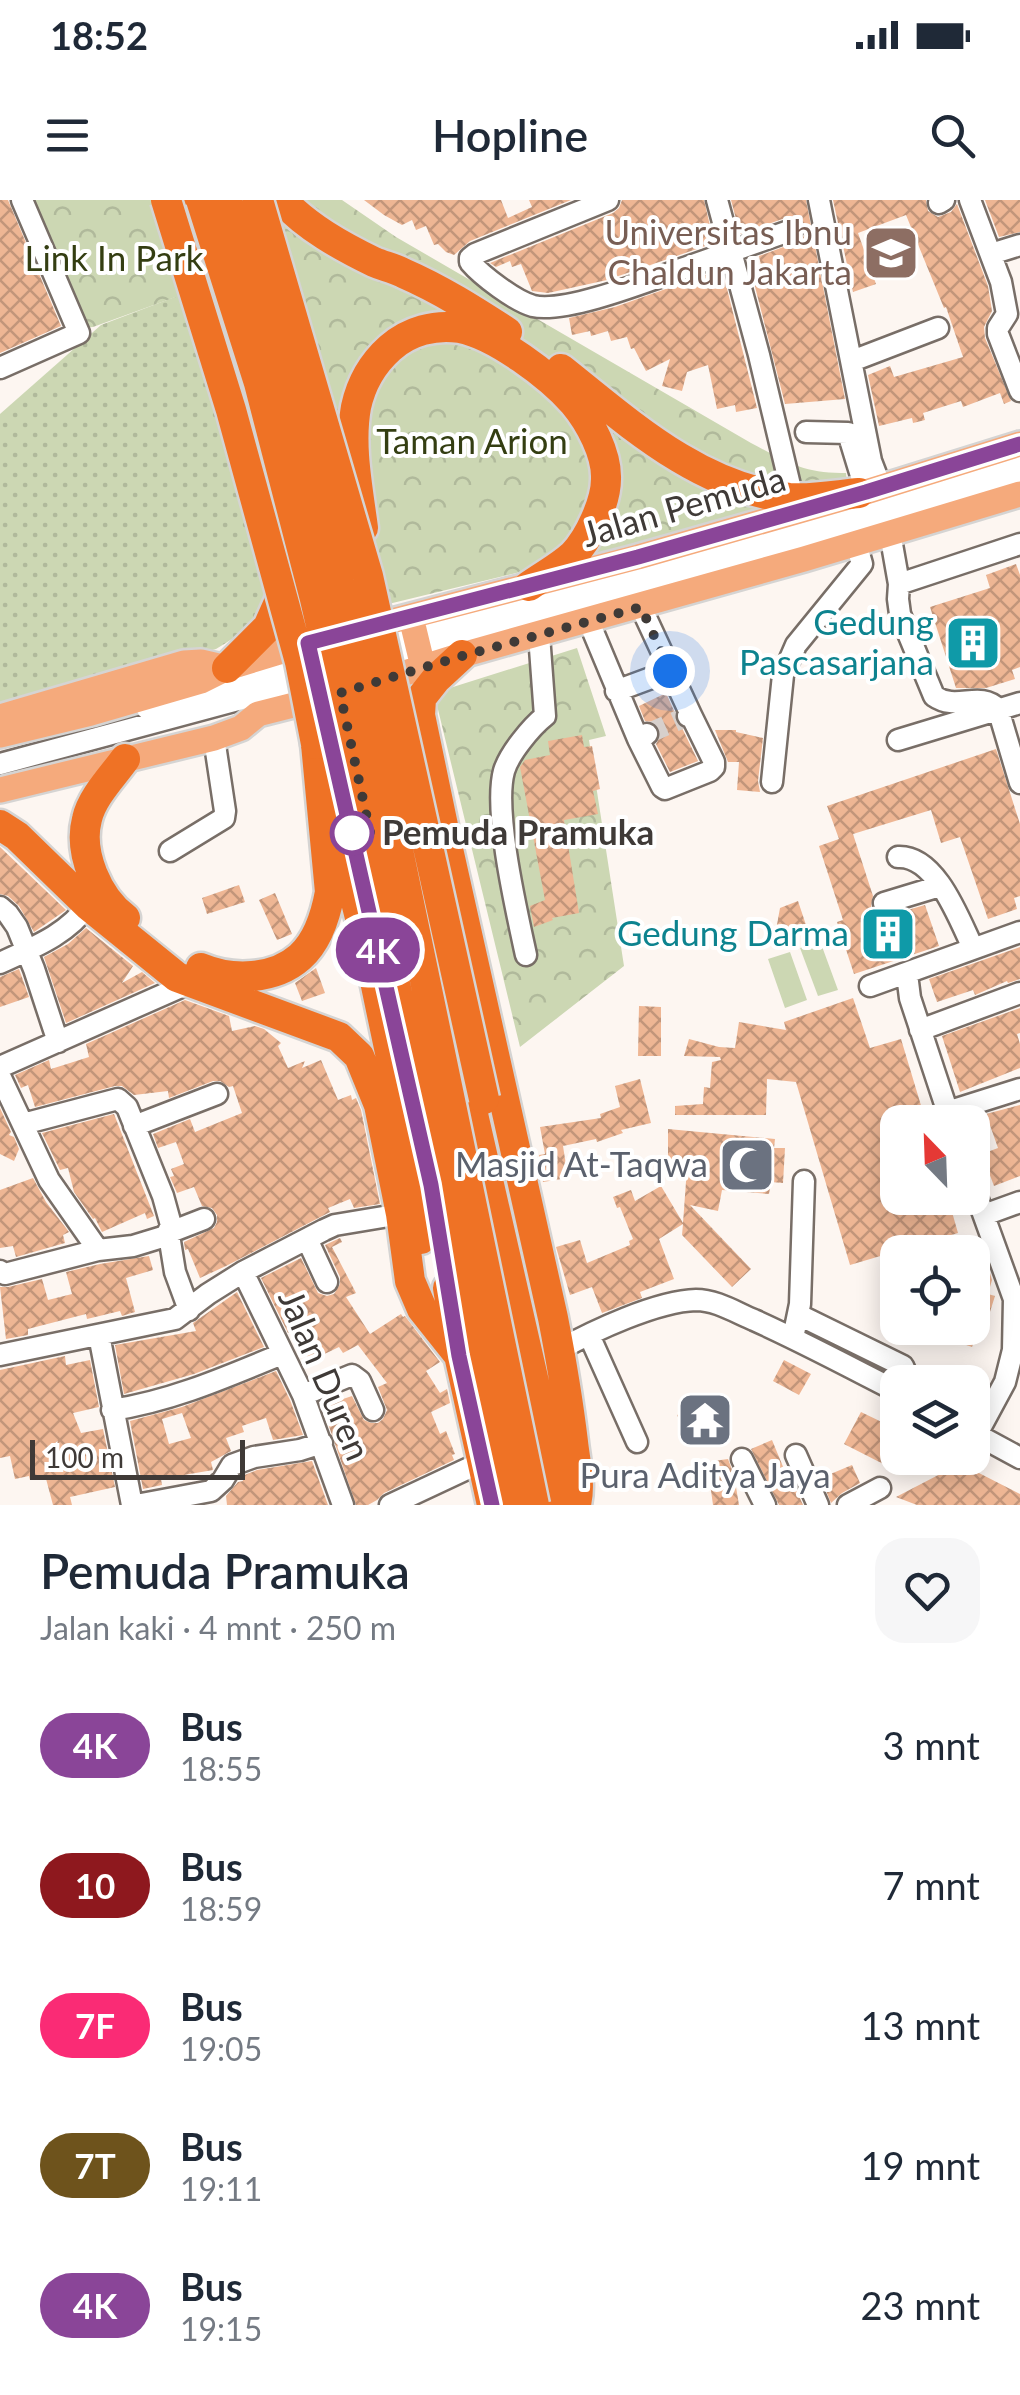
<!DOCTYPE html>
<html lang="id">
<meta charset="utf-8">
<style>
:root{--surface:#fff;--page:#f6f6f7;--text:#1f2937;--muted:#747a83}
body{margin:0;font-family:Lato,sans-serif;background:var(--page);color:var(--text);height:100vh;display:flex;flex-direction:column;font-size:38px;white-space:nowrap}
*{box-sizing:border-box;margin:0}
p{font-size:32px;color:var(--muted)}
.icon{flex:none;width:55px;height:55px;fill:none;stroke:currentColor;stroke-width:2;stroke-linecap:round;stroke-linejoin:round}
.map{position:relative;height:1305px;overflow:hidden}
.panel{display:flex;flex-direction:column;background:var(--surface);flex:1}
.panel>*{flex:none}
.badge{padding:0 20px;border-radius:32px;font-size:35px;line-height:65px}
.needle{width:65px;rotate:337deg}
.controls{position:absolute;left:880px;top:905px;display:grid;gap:20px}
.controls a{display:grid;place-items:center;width:110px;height:110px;border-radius:20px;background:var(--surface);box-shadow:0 5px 25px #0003;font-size:50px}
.scale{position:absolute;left:30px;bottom:25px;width:215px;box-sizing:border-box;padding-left:10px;border:5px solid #3f3a37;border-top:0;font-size:28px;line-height:35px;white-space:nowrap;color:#3f3a37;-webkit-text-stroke:8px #fff;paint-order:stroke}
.you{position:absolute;width:50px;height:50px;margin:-25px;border:8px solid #fff;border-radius:50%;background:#1a73e8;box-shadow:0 0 0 15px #1a73e833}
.map>.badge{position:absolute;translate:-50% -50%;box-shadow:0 0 0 5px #fff}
.round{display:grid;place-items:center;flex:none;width:105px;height:105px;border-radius:30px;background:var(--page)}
.summary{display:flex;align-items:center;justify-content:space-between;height:170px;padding:0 40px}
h1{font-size:48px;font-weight:600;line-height:75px}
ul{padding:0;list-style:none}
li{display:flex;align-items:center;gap:30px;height:140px;padding:0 40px}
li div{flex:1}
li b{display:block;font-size:38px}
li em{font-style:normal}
li .badge{min-width:110px;font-weight:700;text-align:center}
.status{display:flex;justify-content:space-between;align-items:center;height:70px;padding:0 50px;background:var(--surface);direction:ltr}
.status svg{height:28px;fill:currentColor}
header{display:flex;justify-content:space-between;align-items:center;height:130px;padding:0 40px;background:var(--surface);font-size:45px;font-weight:600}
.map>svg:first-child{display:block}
.grass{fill:url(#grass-dots)}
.park{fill:url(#park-crowns)}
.pitch{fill:#ccd7b3}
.building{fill:url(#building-cross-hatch);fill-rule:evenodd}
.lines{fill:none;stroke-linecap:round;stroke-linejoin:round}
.minor-tunnel{stroke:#d7d0cc;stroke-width:20;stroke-dasharray:20 10;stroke-linecap:butt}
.minor-casing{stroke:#786e67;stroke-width:25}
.major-casing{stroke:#d5d4d3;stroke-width:30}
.highway-casing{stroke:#d5d4d3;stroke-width:35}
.minor{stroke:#fff;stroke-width:20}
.major{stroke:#f5aa7c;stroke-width:25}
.highway{stroke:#ef7225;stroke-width:30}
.highway-bridge-casing{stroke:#d5d4d3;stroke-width:35;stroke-linecap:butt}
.highway-bridge{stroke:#ef7225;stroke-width:30}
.line-casing{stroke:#fff;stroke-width:22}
.line{stroke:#8a4598;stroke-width:15}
.walk{stroke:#3f3a37;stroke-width:10;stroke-dasharray:0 18}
.stop-dot{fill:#fff;stroke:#8a4598;stroke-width:5}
.labels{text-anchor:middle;stroke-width:8;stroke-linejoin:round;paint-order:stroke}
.education-label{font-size:35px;fill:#785e54;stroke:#fff;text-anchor:end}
.park-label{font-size:35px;fill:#343e12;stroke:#fff}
.street-label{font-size:35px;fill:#3f3a37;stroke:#fff}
.culture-label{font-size:35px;fill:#0d838f;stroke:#fff;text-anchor:end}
.stop-label{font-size:35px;font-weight:bold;fill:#3f3a37;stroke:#fff;text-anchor:start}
.worship-label{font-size:35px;fill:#5b616d;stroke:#fff;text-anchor:end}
</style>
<div class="status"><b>18:52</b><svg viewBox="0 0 49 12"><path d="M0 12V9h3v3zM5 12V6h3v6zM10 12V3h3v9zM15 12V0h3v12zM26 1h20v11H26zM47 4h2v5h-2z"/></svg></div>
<header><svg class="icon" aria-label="menu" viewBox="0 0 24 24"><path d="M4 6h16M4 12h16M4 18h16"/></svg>Hopline<svg class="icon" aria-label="search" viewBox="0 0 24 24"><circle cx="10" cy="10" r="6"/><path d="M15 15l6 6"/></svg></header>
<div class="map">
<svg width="1020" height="1305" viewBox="0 0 1020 1305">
<defs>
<pattern id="grass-dots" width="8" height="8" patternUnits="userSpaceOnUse" patternTransform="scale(2.5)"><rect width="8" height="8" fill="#ccd7b3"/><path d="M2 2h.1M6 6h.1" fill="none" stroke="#b0b99b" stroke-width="1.8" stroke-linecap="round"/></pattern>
<pattern id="park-crowns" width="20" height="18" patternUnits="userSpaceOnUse" patternTransform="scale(2.5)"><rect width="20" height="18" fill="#ccd7b3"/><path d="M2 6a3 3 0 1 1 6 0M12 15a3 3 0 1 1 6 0" fill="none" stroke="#b0b99b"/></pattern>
<pattern id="building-cross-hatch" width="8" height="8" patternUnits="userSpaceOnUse" patternTransform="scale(2.5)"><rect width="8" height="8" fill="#eeb694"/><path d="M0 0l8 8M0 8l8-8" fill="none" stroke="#c2957a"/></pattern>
</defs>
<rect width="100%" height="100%" fill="#fdf6f1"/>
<path class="grass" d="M188 92 276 392C263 417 240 435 216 449L0 509V214L101 125Z"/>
<path class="park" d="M22 0H166L195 90 93 127 77 128Z
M263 0H342L396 37 751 243C787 262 804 274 846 273L847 284 801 304 372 408Z
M577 448 606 536 589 540 624 766 520 847 434 493Z"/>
<path class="pitch" d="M820 741 838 790 818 796 800 748Z
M790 752 807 800 785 808 768 759Z"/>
<path class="building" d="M0 0H8L61 126 0 153Z
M364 0H501L508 18 532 7 529 0H571L470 41 454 55 446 52 438 44 434 45 426 26 416 30 412 20 402 25 384 15Z
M622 0H704L714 43 607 80 548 93 532 91 521 64 512 67 510 61 496 67 490 63 613 13 619 8Z
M731 0H806L845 199 785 204 751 71 762 70 759 56 802 40 805 33V26L800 19 788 17 740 34Z
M833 0H926L928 11 938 17 951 12 957 4 988 86 992 111 984 127 985 138 1011 201 1004 204 1000 193 963 207 961 201 923 213 925 220 913 223 912 218 879 226 868 175 890 166 894 177 963 157 946 107 944 108 906 15 858 33 876 84 853 92Z
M985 0H1020V32L999 37Z
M722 69 757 208 736 212 735 205 717 209 708 165 687 172 682 191 662 186 670 159 646 171 634 148 631 149 627 137 611 141 608 131 591 136 590 131 572 135 569 118 615 107Z
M1016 364 1020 375V467L1012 470 1015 479 986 488H956L930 407 990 388 986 375Z
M666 493 675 513V521L682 528 698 561 670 572 656 544 661 535 659 528 653 522 645 521 639 506Z
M715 530H736V532L763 538 758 581 760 592 737 590 739 562H728Z
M582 535 584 547 592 546 600 589 593 591 598 614 564 620 579 713 552 718 553 720 534 727 530 706 545 700 520 567 525 560 550 555 548 541Z
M996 549 1020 624V696L1014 698 1017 709 988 719 960 637 941 643 931 610 853 634 873 696 871 706 874 712 880 716H887L925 705 939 746 854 774 837 722 843 720 819 646 839 639 827 606Z
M0 647 66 710 34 732 19 706 8 696 0 694Z
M239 685 245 702 207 714 202 698Z
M275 693 292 734 277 740 259 700Z
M798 701 808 731 774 741 780 708Z
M86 728 133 766 122 783 142 772 155 783 66 823 44 757 68 744Z
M1020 747V779L1008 783 1007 781 975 795 973 790 937 802 929 779Z
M316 768 325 793 302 801 295 783Z
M19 769 29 797 0 807V777Z
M853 798 870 848 901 839 926 922H898V998H948L958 1033 850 1065 796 882 767 879 766 915H675V906L703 904 704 887 710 888 712 862 721 860 720 857 684 856 689 839 719 847 735 848 739 822 786 830 784 822Z
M185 800 229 816 232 831 255 826 264 829 281 843 278 846 288 868 305 861 302 868 321 860 338 900 351 895 352 900 356 898 361 910 380 1004 354 1008 350 999 328 1008 330 1012 226 1066 200 1078 188 1049 185 1050 184 1042 214 1028 217 1022V1015L212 1008 202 1006 194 987 177 993 170 977 174 976 171 969 184 964 176 942 158 948 153 934 190 919 195 932 242 913 233 886 229 887 220 881H213L169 898 168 891 134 895 122 886H115L35 907 28 885 21 888 15 875 49 860 51 869 89 857 86 844Z
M639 806 661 807V856H638Z
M1020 808V833L1017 834 1020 844V868L960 892 942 836Z
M640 879 651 923 621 930 623 933 597 942 596 939 563 946 568 978 543 982 539 955 545 954 540 927 601 918 600 914 620 907 615 886Z
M1020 905V976L994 986 982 954 998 948 986 914Z
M0 908 11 932 9 935 14 937 19 949 14 961 0 954Z
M114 914 154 1016 147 1019 145 1013 102 1032 95 1018 93 1019 74 992 68 968 60 970 42 933Z
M668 929 775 939 774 948H785L783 983 771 982 769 994 722 990 718 1011 690 1005 751 1069 732 1087 682 1035 683 1024 659 1039 674 1079 640 1092 642 1098 602 1113 592 1087 570 1095 556 1047 580 1040 587 1063 630 1045 629 1041 633 1039 620 1007 617 1008 613 997 631 990 635 1001 661 986 683 1023 687 968H668Z
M33 978 46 1002 69 1032 63 1035 65 1043 16 1057 13 1046 0 1048V990Z
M340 1038 342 1042 332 1047 356 1093 346 1097 370 1134 401 1114 403 1117 405 1116 440 1162 426 1171 440 1193 447 1189 450 1203 431 1212 440 1234 446 1231 455 1254 452 1255 454 1260 384 1293 377 1300 368 1305H356L322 1206 352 1196 364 1220 371 1223H378L383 1219 387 1210 378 1187 387 1183 358 1145 343 1153 339 1147 310 1161 293 1130 288 1133 261 1078 301 1058 318 1093 327 1096 334 1094 340 1084V1077L325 1045Z
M149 1056 153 1070 126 1078 135 1112 122 1116 120 1111 87 1119 86 1114 28 1129V1135L6 1139 0 1087H8L42 1079 48 1100 72 1094 66 1072 100 1064Z
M972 1065 989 1070 992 1080 988 1094 995 1096 989 1115 984 1113 972 1147 946 1138 950 1128H972Z
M237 1092 264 1147 194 1174 124 1194 115 1145 196 1131 193 1123Z
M65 1156 66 1165 90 1160 99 1207 73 1213 81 1233 103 1229 115 1287 70 1297 72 1305H53L45 1275 30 1280 29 1276 15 1279 10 1256 0 1258V1170Z
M784 1160 811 1174 799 1195 773 1181Z
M276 1171 290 1200 303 1235 273 1240 266 1218 242 1226 244 1232 226 1238 231 1251 211 1262 213 1270 161 1279 162 1285 143 1289 130 1221 182 1207ZM182 1213 191 1238 169 1244 162 1219Z
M719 1195 724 1206 728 1227 691 1245 677 1215Z
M861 1212 890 1226 888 1231 898 1235V1258H937L901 1273 844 1244Z
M772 1240 791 1286 794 1285 803 1305H779L751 1249Z
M939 1258H957L979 1269 977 1272 1020 1294V1305H917L896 1297 946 1271Z
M728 1259 734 1275 739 1305H713L707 1262Z
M312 1261 328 1305H227L226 1296 238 1282 243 1281 242 1276 257 1270Z
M852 1265 860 1283 842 1293 831 1303 821 1278Z"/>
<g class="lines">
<path class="minor-tunnel" d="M647 534 688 516"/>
<g class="minor-casing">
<path id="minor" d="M608 0 475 54 470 58V62C482 76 515 101 533 106 567 114 655 78 690 66 724 54 758 42 792 30
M717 0 759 155 793 298
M819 0 871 261 881 287
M970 0 1001 82 1007 114 998 128V134L1020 191
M939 3 944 0
M991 54 1020 45
M852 161 938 128
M0 168 79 133 22 0
M806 232 848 233 866 292
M890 333 899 384 898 399 900 414 934 496C957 512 979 490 998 509
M899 384 1020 344
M641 407 691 515 688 516
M589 422 638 539 647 534
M373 446 714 352 1020 259
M378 461 483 429 611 399 725 368 1020 277
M616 491 670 471
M147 509 312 464
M998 509 1020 583
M638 539 662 587 665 589 710 571 714 567V562L691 515
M898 540 1020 503
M0 564 312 480
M772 582 783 475 796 445 862 364 856 343
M170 651 224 618 225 611 214 538
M898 657C936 655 959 719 973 748
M884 703 940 686
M0 707 8 714 17 727 34 769 58 842
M526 755C517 713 493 611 504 571 509 554 531 527 545 516L539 435
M0 763C32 748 67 735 88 705
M907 774 910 798 951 922
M870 786 1020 732
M920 830 1020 793
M0 867 192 782
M0 876 49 980 98 1050
M947 912 1020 889
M23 924 118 899 127 907 163 996 171 1025 167 1034
M134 926 217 894
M972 983 1014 1099 1013 1150 1005 1182 977 1234
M984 1015 1020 1002
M168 1033 204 1019
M307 1039 327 1082
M0 1071 5 1074 98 1050 133 1046 169 1035 175 1072 189 1110
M243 1072 303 1195 343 1305
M799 1115 903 1166 907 1175V1182
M99 1135 132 1305
M589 1135 637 1242
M793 1138 800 1104 804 981
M559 1150C593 1131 657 1101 696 1100 716 1100 735 1112 754 1120 803 1142 850 1167 898 1192
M0 1155 175 1119 208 1094 243 1072 324 1030 335 1025 401 1014
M303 1195 352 1175 360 1181 373 1210
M112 1210C172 1201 226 1177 282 1154
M972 1232 1020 1258
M796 1255 818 1305
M742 1259 765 1305
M136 1305 211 1291 223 1280 232 1265 254 1257 300 1250 322 1243
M390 1305 484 1261
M848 1305 880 1288"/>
</g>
<g class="major-casing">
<path id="major" d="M411 417 423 467
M361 429 638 357 866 292 1020 244
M373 483 462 455 804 359 1020 294
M0 517 184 463 201 462 227 468
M0 535 91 513 201 481 227 468 312 442
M0 590 214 538 241 528 258 514 325 497"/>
</g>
<g class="highway-casing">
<path id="highway" d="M183 0C256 207 305 422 353 637
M282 0C307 27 341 46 374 62 383 66 394 68 403 73 440 89 473 110 507 132
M561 169C629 223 698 287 789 298 811 300 837 295 859 293
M363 328C358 289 349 246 356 207 361 184 372 164 390 148 409 131 435 124 460 128 496 135 550 176 574 203 590 222 607 254 606 279 606 302 589 339 573 355 560 367 543 376 529 386
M462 455 436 479 421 498 420 515 446 640 553 1118C561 1159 568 1200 573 1242 575 1261 581 1285 576 1304
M227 468 268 427 288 382
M125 559C112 577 92 597 87 619 78 653 98 698 125 718
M335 619 370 757 420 996 421 1039
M0 625 17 636 88 705 177 777 339 837 359 856 379 905 401 1014 410 1081 422 1109 457 1153
M411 642 562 1305
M201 768C232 781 274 780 300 757 318 741 326 714 330 692L316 544
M448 1088 459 1155 492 1305"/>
</g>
<use href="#minor" class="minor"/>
<use href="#major" class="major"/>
<use href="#highway" class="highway"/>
<g class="highway-bridge-casing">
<path id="highway-bridge" d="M166 0 231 210 300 462 316 544
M201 0 259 183 315 399 352 559 389 756 508 1305
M227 0 287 197 341 391 381 568 534 1305
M258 0 368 376 484 899"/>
</g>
<use href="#highway-bridge" class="highway-bridge"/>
</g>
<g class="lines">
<g class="line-casing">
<path id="line" d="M492 1305 459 1156 431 985 308 443 638 357 866 292 1020 244"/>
</g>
<use href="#line" class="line"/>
<path class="walk" d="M352 633 370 632 340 493 462 456 641 407 670 471"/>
</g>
<defs>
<g id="university-square" transform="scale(2.875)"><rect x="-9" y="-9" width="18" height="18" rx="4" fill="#8d6e63" stroke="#fff"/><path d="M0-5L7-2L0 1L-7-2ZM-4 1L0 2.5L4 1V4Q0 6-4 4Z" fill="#fff"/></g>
<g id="building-square" transform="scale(2.875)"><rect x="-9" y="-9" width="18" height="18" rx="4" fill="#0f9aa8" stroke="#fff"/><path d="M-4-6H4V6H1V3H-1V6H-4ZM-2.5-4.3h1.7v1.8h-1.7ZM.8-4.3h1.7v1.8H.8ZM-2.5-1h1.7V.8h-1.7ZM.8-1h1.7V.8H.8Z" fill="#fff"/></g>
<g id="mosque-square" transform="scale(2.875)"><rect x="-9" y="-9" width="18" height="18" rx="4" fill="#6b7280" stroke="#fff"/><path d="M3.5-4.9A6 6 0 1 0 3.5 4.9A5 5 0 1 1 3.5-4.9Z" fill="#fff"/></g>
<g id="temple-square" transform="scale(2.875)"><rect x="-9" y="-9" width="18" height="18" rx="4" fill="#6b7280" stroke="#fff"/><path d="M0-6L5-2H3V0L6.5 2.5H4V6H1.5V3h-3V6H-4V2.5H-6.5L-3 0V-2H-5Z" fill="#fff"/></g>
</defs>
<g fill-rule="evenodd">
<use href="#university-square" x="891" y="53"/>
<use href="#building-square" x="973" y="443"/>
<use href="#building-square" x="888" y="734"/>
<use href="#mosque-square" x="747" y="965"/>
<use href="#temple-square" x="705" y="1220"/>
</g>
<circle class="stop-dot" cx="352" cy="633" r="20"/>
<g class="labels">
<g class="education-label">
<text x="852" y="45">Universitas Ibnu<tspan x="852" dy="40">Chaldun Jakarta</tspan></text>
</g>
<g class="park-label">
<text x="114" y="71">Link In Park</text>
<text x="472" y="254">Taman Arion</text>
</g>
<g class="street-label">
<text transform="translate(684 307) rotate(-16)" y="12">Jalan Pemuda</text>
<text transform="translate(324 1175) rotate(67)" y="12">Jalan Duren</text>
</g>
<g class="culture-label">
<text x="934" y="435">Gedung<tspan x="934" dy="40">Pascasarjana</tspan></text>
<text x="849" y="746">Gedung Darma</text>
</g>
<g class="stop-label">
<text x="382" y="645">Pemuda Pramuka</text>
</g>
<g class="worship-label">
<text x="708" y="977">Masjid At-Taqwa</text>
<text x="705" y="1288" text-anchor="middle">Pura Aditya Jaya</text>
</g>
</g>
</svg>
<div class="controls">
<a><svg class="needle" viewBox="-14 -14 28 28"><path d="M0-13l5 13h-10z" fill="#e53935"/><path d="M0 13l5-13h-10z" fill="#747a83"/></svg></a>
<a><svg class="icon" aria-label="locate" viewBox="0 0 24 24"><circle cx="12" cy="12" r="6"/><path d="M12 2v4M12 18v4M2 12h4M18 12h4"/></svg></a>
<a><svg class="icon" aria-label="layers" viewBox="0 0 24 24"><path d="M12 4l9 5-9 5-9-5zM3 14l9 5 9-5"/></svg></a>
</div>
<div class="scale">100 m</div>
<div class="you" style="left:670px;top:471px"></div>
<b class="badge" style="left:378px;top:750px;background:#8a4598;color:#fff">4K</b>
</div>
<section class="panel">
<div class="summary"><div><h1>Pemuda Pramuka</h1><p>Jalan kaki · 4 mnt · 250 m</p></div><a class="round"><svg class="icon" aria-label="heart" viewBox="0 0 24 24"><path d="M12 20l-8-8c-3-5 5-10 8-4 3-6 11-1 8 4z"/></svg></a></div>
<ul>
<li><span class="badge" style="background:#8a4598;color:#fff">4K</span><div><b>Bus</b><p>18:55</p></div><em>3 mnt</em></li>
<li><span class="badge" style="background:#8e181e;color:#fff">10</span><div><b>Bus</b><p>18:59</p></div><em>7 mnt</em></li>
<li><span class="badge" style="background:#fa2b75;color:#fff">7F</span><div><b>Bus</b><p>19:05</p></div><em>13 mnt</em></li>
<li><span class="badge" style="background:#6e531c;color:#fff">7T</span><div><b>Bus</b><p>19:11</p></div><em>19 mnt</em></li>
<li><span class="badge" style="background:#8a4598;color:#fff">4K</span><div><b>Bus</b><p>19:15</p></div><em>23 mnt</em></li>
</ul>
</section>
